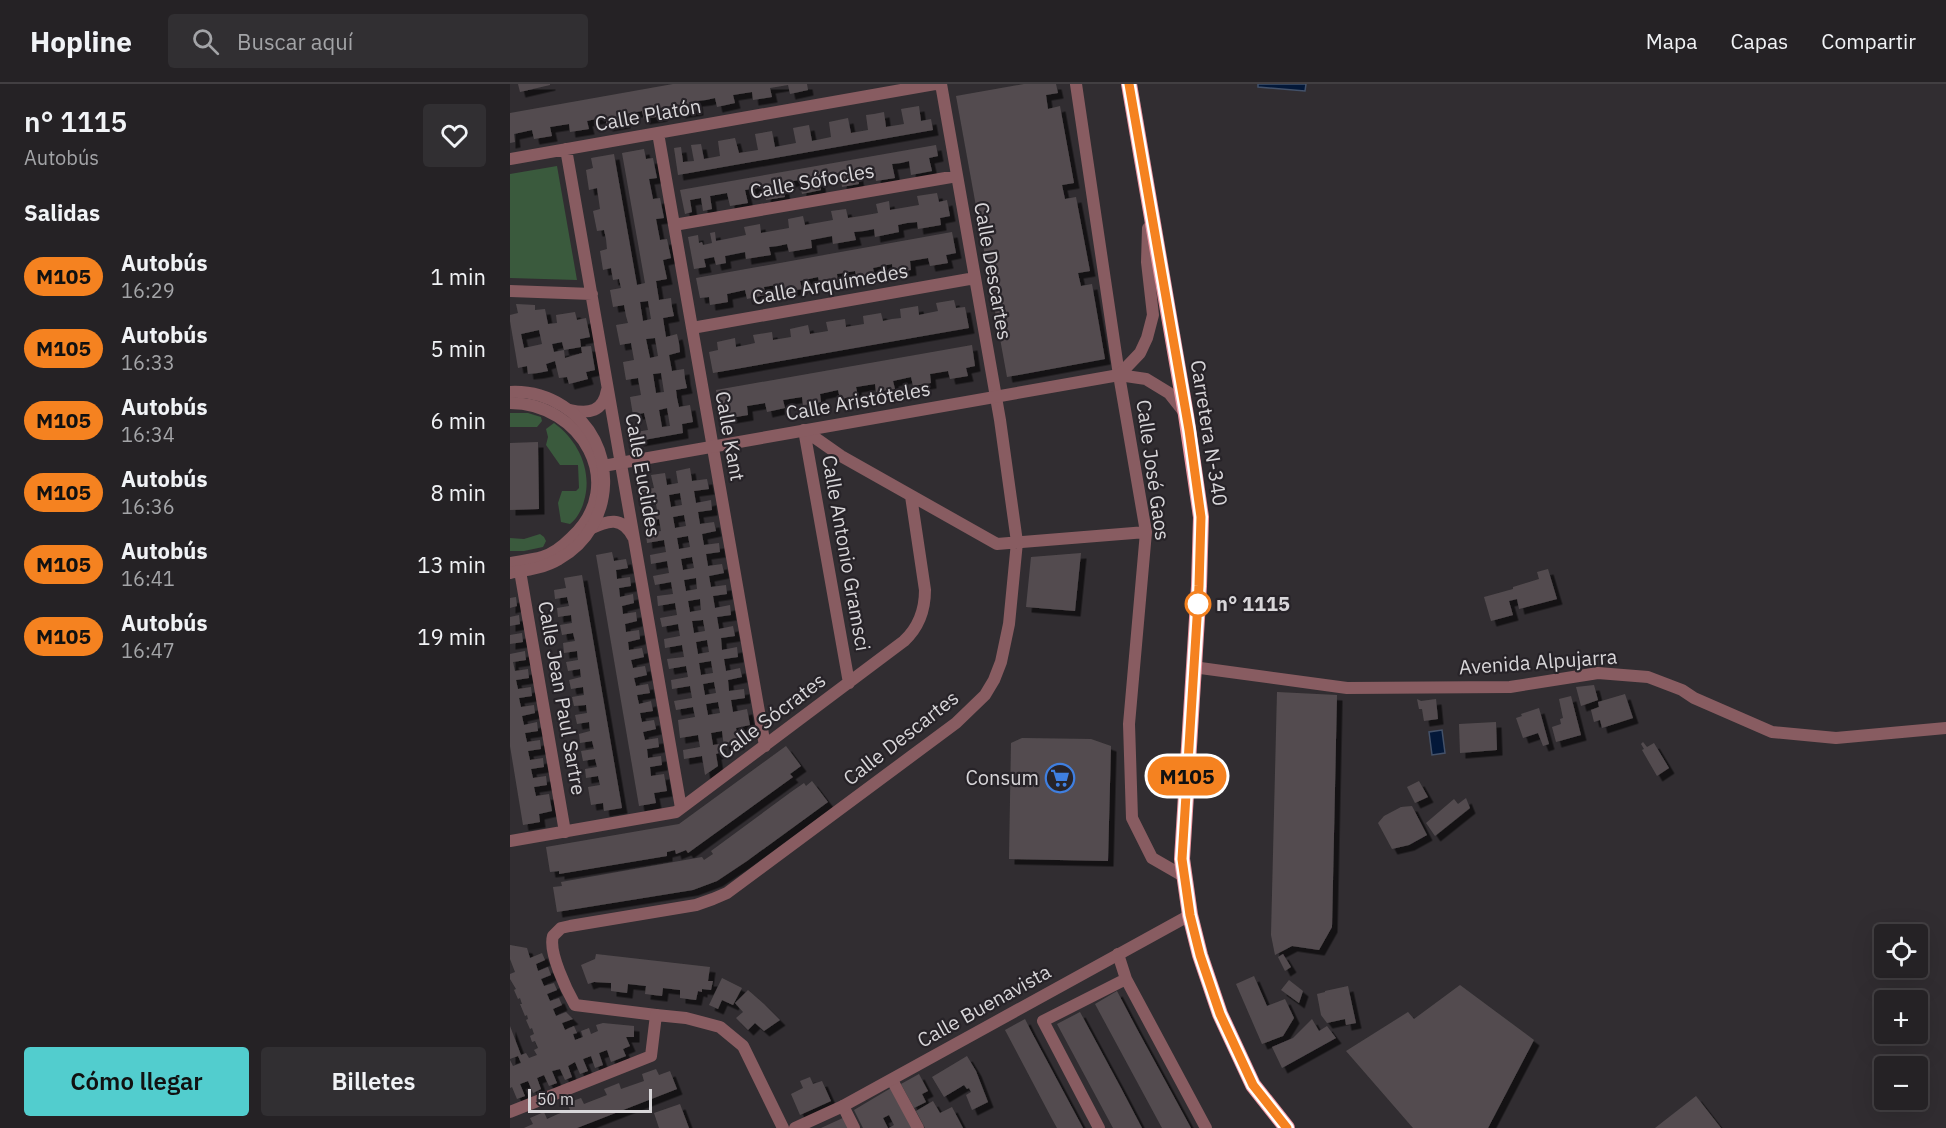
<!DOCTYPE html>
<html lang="es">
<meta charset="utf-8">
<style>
:root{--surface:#252225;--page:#312f32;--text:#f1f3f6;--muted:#a3a4a7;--line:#423f42;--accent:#52cdce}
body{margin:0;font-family:"IBM Plex Sans",sans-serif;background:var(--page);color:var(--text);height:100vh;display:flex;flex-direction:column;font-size:22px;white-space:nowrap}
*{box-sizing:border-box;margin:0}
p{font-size:20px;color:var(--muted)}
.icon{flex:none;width:33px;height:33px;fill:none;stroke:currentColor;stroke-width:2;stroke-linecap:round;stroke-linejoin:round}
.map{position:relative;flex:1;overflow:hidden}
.sheet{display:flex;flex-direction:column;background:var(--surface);width:510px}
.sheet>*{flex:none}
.badge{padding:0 12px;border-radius:20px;font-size:21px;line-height:39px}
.buttons{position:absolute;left:1364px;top:840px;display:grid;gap:12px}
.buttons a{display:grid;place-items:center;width:54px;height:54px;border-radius:6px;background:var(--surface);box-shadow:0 6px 24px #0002,0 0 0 2px var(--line);font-size:30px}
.scale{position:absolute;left:18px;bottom:15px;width:124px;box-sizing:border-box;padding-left:6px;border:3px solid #d8d6d9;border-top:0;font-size:16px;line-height:21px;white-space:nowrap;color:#d8d6d9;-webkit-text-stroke:4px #272328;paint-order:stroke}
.map>.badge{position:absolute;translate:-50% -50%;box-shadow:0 0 0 3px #fff}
h2{padding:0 24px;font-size:22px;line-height:54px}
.round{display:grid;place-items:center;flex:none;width:63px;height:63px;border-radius:6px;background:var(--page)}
.overview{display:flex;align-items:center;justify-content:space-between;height:102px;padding:0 24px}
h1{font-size:28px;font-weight:600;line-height:45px}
.primary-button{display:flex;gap:12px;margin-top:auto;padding:12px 24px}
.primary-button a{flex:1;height:69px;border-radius:6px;background:var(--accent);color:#111;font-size:24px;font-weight:600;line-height:69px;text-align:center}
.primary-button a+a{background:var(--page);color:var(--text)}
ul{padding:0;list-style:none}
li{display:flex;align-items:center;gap:18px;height:72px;padding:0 24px}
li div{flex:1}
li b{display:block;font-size:22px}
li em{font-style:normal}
li .badge{min-width:66px;font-weight:700;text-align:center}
header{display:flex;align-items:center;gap:36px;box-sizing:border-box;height:84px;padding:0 30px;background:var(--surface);border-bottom:2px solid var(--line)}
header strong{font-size:28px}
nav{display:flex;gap:33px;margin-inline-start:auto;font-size:21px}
.search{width:420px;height:54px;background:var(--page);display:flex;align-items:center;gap:15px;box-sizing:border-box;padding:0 21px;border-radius:6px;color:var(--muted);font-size:22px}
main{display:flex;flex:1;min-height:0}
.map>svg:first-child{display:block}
.green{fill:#3a5a3d}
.water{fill:#031839;stroke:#435169;stroke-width:1.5}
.building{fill:#534c4f;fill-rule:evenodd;filter:url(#shadow)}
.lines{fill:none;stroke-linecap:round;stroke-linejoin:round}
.pedestrian{stroke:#885c61;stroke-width:12}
.minor{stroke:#885c61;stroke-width:12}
.tertiary{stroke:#885c61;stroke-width:12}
.trunk{stroke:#ec949e;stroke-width:16}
.line-casing{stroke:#fff;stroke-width:14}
.line{stroke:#f58220;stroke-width:9}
.stop-dot{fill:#fff;stroke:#f58220;stroke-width:3}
.labels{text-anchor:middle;stroke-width:4.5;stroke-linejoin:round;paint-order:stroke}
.street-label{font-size:20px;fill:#d8d6d9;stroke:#272328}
.stop-label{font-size:20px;font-weight:bold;fill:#d8d6d9;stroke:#272328;text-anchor:start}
.poi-label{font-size:20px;fill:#d8d6d9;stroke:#272328;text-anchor:end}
</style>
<header>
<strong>Hopline</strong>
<div class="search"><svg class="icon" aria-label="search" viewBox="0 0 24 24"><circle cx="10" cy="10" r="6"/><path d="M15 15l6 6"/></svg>Buscar aquí</div>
<nav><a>Mapa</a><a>Capas</a><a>Compartir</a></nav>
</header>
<main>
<section class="sheet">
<div class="overview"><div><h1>n° 1115</h1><p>Autobús</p></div><a class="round"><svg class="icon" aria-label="heart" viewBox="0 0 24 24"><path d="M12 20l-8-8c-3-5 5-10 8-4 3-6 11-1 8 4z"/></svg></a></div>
<h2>Salidas</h2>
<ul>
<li><span class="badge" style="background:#f58220;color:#111">M105</span><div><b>Autobús</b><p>16:29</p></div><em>1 min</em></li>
<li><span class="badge" style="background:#f58220;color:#111">M105</span><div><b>Autobús</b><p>16:33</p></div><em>5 min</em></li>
<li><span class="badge" style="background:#f58220;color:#111">M105</span><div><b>Autobús</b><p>16:34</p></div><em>6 min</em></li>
<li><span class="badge" style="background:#f58220;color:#111">M105</span><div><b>Autobús</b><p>16:36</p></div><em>8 min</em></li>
<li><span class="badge" style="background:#f58220;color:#111">M105</span><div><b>Autobús</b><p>16:41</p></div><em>13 min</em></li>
<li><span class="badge" style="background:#f58220;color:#111">M105</span><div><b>Autobús</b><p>16:47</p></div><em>19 min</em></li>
</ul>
<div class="primary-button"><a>Cómo llegar</a><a>Billetes</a></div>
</section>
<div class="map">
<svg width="1436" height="1044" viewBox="0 0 1436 1044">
<defs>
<filter id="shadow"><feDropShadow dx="5.5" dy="5.5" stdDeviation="0" flood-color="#0009"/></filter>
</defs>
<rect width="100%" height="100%" fill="#312d31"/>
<path class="green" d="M47 82 67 196 0 194V90Z
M0 329H18L31 333 32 337 27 343H0Z
M44 339C68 356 83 387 74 417 72 425 67 435 60 440L51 438 48 419 52 407H66L69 404 68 381H50L36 361 38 353 36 345Z
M30 450 34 453 36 457 33 463 14 467H0V454L14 455Z"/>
<path class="water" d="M748 0H796L795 7 748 3Z
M932 646 935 669 922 671 919 648Z"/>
<path class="building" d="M8 0H40V1L10 8Z
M163 0H297L298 6 280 10 278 1 260 4 262 13 243 16 242 8 223 11 225 19 207 23 205 14 196 16 187 17 188 26 170 29 169 21 150 24 152 32 134 35 132 27 114 30 115 39 97 42 95 33 77 37 79 45 60 48 59 40 40 43 42 52 24 55 22 46 4 50 5 58 0 59V29Z
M514 0H546L548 9 536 11 538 25 550 22 564 99 552 101 555 115 566 113 580 187 568 189 571 202 582 200 595 275 497 293 446 12Z
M409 22 411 37 421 35 423 46 168 91 164 64 171 63 173 78 184 77 181 61 191 60 194 75 210 72 208 57 225 54 229 69 248 66 245 50 262 47 265 63 275 61 286 59 283 44 299 41 302 57 321 53 319 38 338 34 341 49 358 46 356 31 364 30 374 28 376 43 394 40 391 25Z
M426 61 428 72 419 74 422 87 401 91 399 77 391 79 382 80 385 94 366 97 364 84 347 87 349 100 332 103 330 89 309 93 311 106 292 110 289 96 273 99 275 113 256 116 254 103 235 106 238 119 220 122 217 109 200 112 202 125 193 127 191 114 180 116 182 128 175 130 170 106Z
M134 65 136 75 143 74 147 94 139 95 143 115 150 114 154 134 146 135 150 156 157 155 161 174 153 176 157 195 146 197 149 216 161 214 162 223 164 232 153 234 156 253 167 250 169 259 170 268 159 271 162 287 174 285 175 295 177 304 166 306 167 314 169 323 180 321 183 338 172 340 173 349 128 357 126 348 138 346 134 329 123 331 120 313 131 311 128 294 116 296 113 278 124 276 121 259 110 261 106 241 118 239 116 232 114 221 103 223 100 206 111 204 109 195 103 196 101 184 93 186 90 167 97 165 96 155 94 146 87 147 83 127 90 125 87 104 79 106 76 86 83 84 81 74 104 70 127 201 135 199 112 69ZM138 217 141 235 133 237 130 218ZM145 254 148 272 140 274 136 255ZM151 289 154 308 146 309 143 290ZM157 324 160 342 152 343 149 326Z
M427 109 429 118 437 116 440 132 430 134 431 141 408 145 407 138 397 139 388 141 389 148 365 153 364 145 354 147 344 148 346 156 323 160 322 152 301 156 302 164 279 168 277 160 268 162 259 163 261 171 236 175 235 168 215 172 216 179 206 181 204 173 194 175 196 183 184 185 178 153 188 151 189 159 192 158 193 161 202 159 200 149 205 148 206 157 236 151 234 143 250 140 251 149 279 144 278 135 293 132 295 141 323 136 321 127 336 125 338 134 351 132 368 129 366 120 379 117 380 126 409 121 407 112Z
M442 148 446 169 436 171 438 179 420 182 418 174 400 177 401 186 383 189 382 180 363 184 365 192 347 195 345 187 327 190 328 199 310 202 308 193 290 197 292 205 273 208 272 200 254 203 255 211 237 215 235 206 217 210 218 218 200 221 199 213 190 214 186 194Z
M444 216 446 224 455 223 459 244 203 289 199 268 208 266 207 258 225 254 226 263 236 261 245 259 243 251 262 248 263 256 281 253 280 245 298 241 300 250 318 247 316 238 335 235 336 243 354 240 353 232 371 229 373 237 382 235 391 234 390 225 408 222 409 231 418 229 428 227 426 219Z
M6 220 25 221V226L35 225 38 240 47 239 46 231 65 228 67 236 76 234 80 253 70 255 71 263 54 266 55 274 72 269 71 263 81 262 85 286 76 288 78 295 59 300 57 293 49 294 45 277 36 280 38 287 28 289 18 290 17 282 8 284 0 237V231L8 229ZM29 246 32 260 14 264 11 250ZM52 258 54 266 44 268 42 260Z
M462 261 465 282 456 284 458 292 440 295 438 287 420 290 421 299 403 302 401 293 383 297 385 305 366 308 365 300 346 303 348 312 330 315 328 306 310 310 311 318 302 320 293 321 292 313 273 316 275 324 257 328 255 319 237 322 238 331 220 334 218 326 209 327 206 306Z
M28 358 29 425 0 426V359Z
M180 384 182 397 197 395 199 405 184 407 186 419 201 416 202 426 188 428 190 440 204 438 206 447 192 450 194 461 209 459 210 468 196 470 198 482 212 480 214 489 199 492 201 503 216 501 217 510 203 512 205 524 220 521 221 531 207 533 209 545 223 542 225 552 211 554 212 566 227 563 228 573 214 575 216 587 230 584 232 593 218 596 219 607 234 605 235 614 221 616 223 628 237 625 240 641 226 644 229 660 214 663 212 647 201 649 203 661 210 660 212 668 206 670 208 682 195 691 192 672 174 675 173 666 190 663 188 651 170 654 168 636 185 633 183 623 166 626 164 617 182 614 180 602 162 605 161 596 178 593 176 582 159 585 157 575 174 573 172 561 155 564 154 555 170 552 168 540 152 543 150 534 167 531 165 519 148 522 147 512 163 510 161 498 145 501 143 492 159 489 157 477 141 480 140 471 156 468 154 456 137 459 136 450 151 447 149 435 133 438 132 428 147 426 145 414 130 416 128 407 144 404 141 391 155 389 157 401 163 400 168 399 166 387ZM170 409 172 421 161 423 159 411ZM174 431 176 442 165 444 163 433ZM178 452 180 463 169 465 167 454ZM182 473 184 484 173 486 171 475ZM186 494 187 505 176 507 174 496ZM190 515 191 526 180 528 178 517ZM193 536 195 547 184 549 182 537ZM197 556 199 568 188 570 186 558ZM201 577 203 589 191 591 189 579ZM204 598 206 609 195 611 193 600ZM208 618 210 629 198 631 196 620Z
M102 468 104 477 116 475 118 484 106 486 107 495 120 493 121 502 109 504 110 513 123 510 124 519 112 522 113 530 126 528 127 537 115 540 116 548 129 546 130 555 118 558 119 566 132 564 134 573 121 576 123 584 135 582 137 591 124 594 126 602 138 600 140 609 127 611 129 620 141 617 143 627 130 629 132 638 144 636 146 645 133 648 135 656 148 654 149 663 137 665 138 674 151 672 152 681 140 683 141 692 154 690 157 707 144 709 146 719 129 722 86 471Z
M571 469 565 527 516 523 521 473Z
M1038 485 1047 515 1009 525 1007 515 999 517 1003 531 981 537 974 513 1003 505V503L1029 495 1027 488Z
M72 491 112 724 94 727 93 719 81 721 78 703 90 701 88 692 76 694 75 685 87 683 85 675 73 677 71 667 84 665 82 657 70 659 69 650 80 647 79 638 67 640 65 631 77 629 76 621 64 622 62 613 74 611 73 603 61 605 59 596 71 593 70 585 58 587 56 578 68 576 67 567 54 569 53 559 65 557 63 549 52 551 50 541 62 539 61 531 48 533 47 524 59 522 57 513 45 515 44 506 56 504 54 494Z
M6 513 7 522 0 524V514Z
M9 531 10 540 0 542V533Z
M12 549 13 558 0 560V551Z
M15 567 16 576 3 578 5 587 18 585 19 594 6 596 8 605 21 603 22 612 9 614 11 623 24 621 25 629 12 632 14 641 27 638 28 647 15 649 17 658 30 656 31 665 18 667 20 676 33 674 34 683 21 685 23 694 36 692 37 701 24 703 26 712 39 710 42 727 29 730 30 738 13 741 0 662V570Z
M1084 601 1088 616 1071 622 1066 603Z
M767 608 827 611 822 843 809 866 782 862 765 871 761 851Z
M1115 610 1123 634 1092 644 1090 636 1084 638 1081 626 1089 623 1088 618Z
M1061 612 1071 651 1046 658 1042 643 1051 640 1050 635 1053 634 1049 615Z
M907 615 911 617 926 615 928 635 914 637 912 625H909Z
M1029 624 1039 660 1033 662 1028 649 1013 654 1006 634 1012 632 1011 630Z
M986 638 987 666 950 669 949 640Z
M512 654 581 655 601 662 598 777 499 775 501 659Z
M1133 658 1137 663 1144 659 1159 684 1147 692 1132 666 1134 665 1131 660Z
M276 662 291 682 280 690 283 693 178 769 176 766 166 770 165 766 157 768V772L49 790V787L40 788 36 763 169 740Z
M302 697 318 718 237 777 207 797 183 806 47 828 43 803 52 802 51 798 192 773 194 776 203 770 201 767 281 708 294 699 296 702Z
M909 697 918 713 905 719 897 703Z
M956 714 960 724 925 752 916 739 944 715 948 720Z
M902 722 917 751 899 761 882 765 868 739 874 732 891 723Z
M0 861 17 864 20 874 32 869 35 876 26 880 28 887 38 883 41 891 31 895 34 902 44 899 47 906 37 910 40 917 49 914 52 921 43 925 46 932 56 928 63 935 52 939 55 946 64 942 67 949 63 950 65 956 73 953 71 947 79 944 81 950 88 947 86 941 93 939 124 942V953H116L120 962 113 965 116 972 101 978 97 966 89 969 93 981 85 984 81 972 73 975 78 987 70 990 65 978 58 982 62 993 55 996 50 985 42 987 47 999 39 1002 34 991 27 994 31 1005 23 1009 18 997 10 1000 15 1012 7 1015 2 1003 0 1004V976L3 982 11 979 8 972 0 975V942L11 971 16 969 19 974 27 971 24 966 28 964 25 957 22 958 20 952 24 950 22 944 20 945 16 936 18 935 17 931 15 932 10 920H12L10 914 8 915 4 906 6 905 0 895V890L5 888 0 875Z
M86 870 200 883 198 897H203L201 906 192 905V908L188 907 186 916 170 914V906L153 904 152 912 135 910 136 902 118 900 117 909 101 907V899L84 898 78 900 71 881 85 875Z
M773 870 781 883 775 887 768 873Z
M744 892 757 922 775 915 784 934 773 952 752 960 726 900Z
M212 894 232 904 223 921 212 916 208 925 199 921Z
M779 896 793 907 789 919 771 906Z
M950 901 1024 956 978 1044H903L836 967 898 928 904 935Z
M838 902 846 939 836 941 835 935 817 939 811 931 807 910 815 908V907Z
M238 906 254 920 270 936 254 947 245 939 238 946 226 934 233 928 225 919Z
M607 907 627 945 681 1044H652L585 920Z
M570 928 611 1004 632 1044H603L547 940Z
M515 935 521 947 573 1044H547L542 1035 495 946Z
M802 935 809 947 817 942 826 954 772 984 762 963 783 954Z
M457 972 466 987 478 1018 462 1026 456 1011 461 1008 459 1004 457 1005 454 1001 434 1013 422 993Z
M146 985 149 991 160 987 167 1005 67 1044H14L23 1040 20 1034 34 1028 37 1035 48 1030 60 1026 57 1019 71 1014 74 1020 97 1011 94 1005 109 999 111 1005 134 997 132 990Z
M409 990 418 1007 412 1010 416 1018 404 1024 391 1000Z
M300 993 303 1000 312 997 321 1017 290 1031 281 1010 293 1004 290 997Z
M381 1004 403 1044H379L384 1041 379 1031 373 1034 378 1044H353L344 1026Z
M1186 1012 1211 1044H1145Z
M423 1017 430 1029 442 1023 453 1044H415L406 1027Z
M170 1020 179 1044H149L144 1029Z
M335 1033 340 1044H311Z"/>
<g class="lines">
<path class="pedestrian" d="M0 319C71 319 119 400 62 453 54 461 43 470 32 473 22 476 10 477 0 479"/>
<path class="minor" d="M566 0 609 291 636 448 619 640 622 734 642 774 675 793
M148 49 255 662
M56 65 171 724
M0 75 425 0
M164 141 447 92
M0 207 82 210
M182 244 465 194
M60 326C79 330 93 328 97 306
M294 346 331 372 487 460 636 448
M294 346 339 599
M80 445C98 436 112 432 123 453
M10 487 55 748
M683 583 837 604 1000 603 1088 589 1138 593 1172 606 1184 614 1262 648 1326 654 1436 644
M0 757 166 728 394 557C409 543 415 527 415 506L401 412
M608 870 616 895 696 1044
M146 931 65 921C57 907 38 868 43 852L51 844 60 842 186 821 203 815 217 809 446 639 475 611 484 596 491 578 499 540 507 458 490 336 431 0
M382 996 408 1044
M333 1022 344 1044
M589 1044 533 937 616 895"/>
<path class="tertiary" d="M609 291 630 269 637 254 643 231 637 178 638 144
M0 308C19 307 37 312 53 322 110 357 107 443 49 475 34 484 17 486 0 489
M93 382 609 291 636 295 659 309 674 328
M0 1028 141 972 146 931 176 934 210 943 233 962 273 1044
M285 1044 333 1022 680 831"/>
<path class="trunk" d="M619 0 676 331 691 433 689 502 672 775 680 831 690 871 710 930 743 1001 777 1044"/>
</g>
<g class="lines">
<g class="line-casing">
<path id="line" d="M619 0 679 346 691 433 689 502 672 775 680 831 690 871 710 930 743 1001 777 1044"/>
</g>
<use href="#line" class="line"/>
</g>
<defs>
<g id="supermarket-ring" transform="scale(1.5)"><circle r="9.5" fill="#272328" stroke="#3f7fe0" stroke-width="1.5"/><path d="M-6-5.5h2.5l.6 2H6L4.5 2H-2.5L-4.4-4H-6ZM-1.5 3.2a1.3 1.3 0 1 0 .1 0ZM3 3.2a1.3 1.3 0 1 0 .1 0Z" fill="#3f7fe0"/></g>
</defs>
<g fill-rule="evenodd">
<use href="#supermarket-ring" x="550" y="694"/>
</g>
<circle class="stop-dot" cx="688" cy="520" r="12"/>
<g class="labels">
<g class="street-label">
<text transform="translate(138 31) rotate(-10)" y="7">Calle Platón</text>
<text transform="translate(302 97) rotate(-10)" y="7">Calle Sófocles</text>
<text transform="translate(483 187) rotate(80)" y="7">Calle Descartes</text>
<text transform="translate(320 200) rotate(-10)" y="7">Calle Arquímedes</text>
<text transform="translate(348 317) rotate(-10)" y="7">Calle Aristóteles</text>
<text transform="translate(699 349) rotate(81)" y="7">Carretera N-340</text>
<text transform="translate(220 352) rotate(80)" y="7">Calle Kant</text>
<text transform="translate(643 386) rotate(82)" y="7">Calle José Gaos</text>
<text transform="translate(133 391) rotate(80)" y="7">Calle Euclides</text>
<text transform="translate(336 469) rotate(80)" y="7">Calle Antonio Gramsci</text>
<text transform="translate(1028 578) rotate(-4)" y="7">Avenida Alpujarra</text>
<text transform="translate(52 614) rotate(80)" y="7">Calle Jean Paul Sartre</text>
<text transform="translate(262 632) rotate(-37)" y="7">Calle Sócrates</text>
<text transform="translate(391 654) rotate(-38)" y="7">Calle Descartes</text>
<text transform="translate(474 922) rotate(-29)" y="7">Calle Buenavista</text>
</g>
<g class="stop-label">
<text x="706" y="527">n° 1115</text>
</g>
<g class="poi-label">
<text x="529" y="701">Consum</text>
</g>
</g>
</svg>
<div class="buttons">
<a><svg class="icon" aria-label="locate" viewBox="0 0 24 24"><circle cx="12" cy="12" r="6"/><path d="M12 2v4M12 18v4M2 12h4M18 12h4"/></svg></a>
<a>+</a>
<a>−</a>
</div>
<div class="scale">50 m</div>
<b class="badge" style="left:677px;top:692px;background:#f58220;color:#111">M105</b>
</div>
</main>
